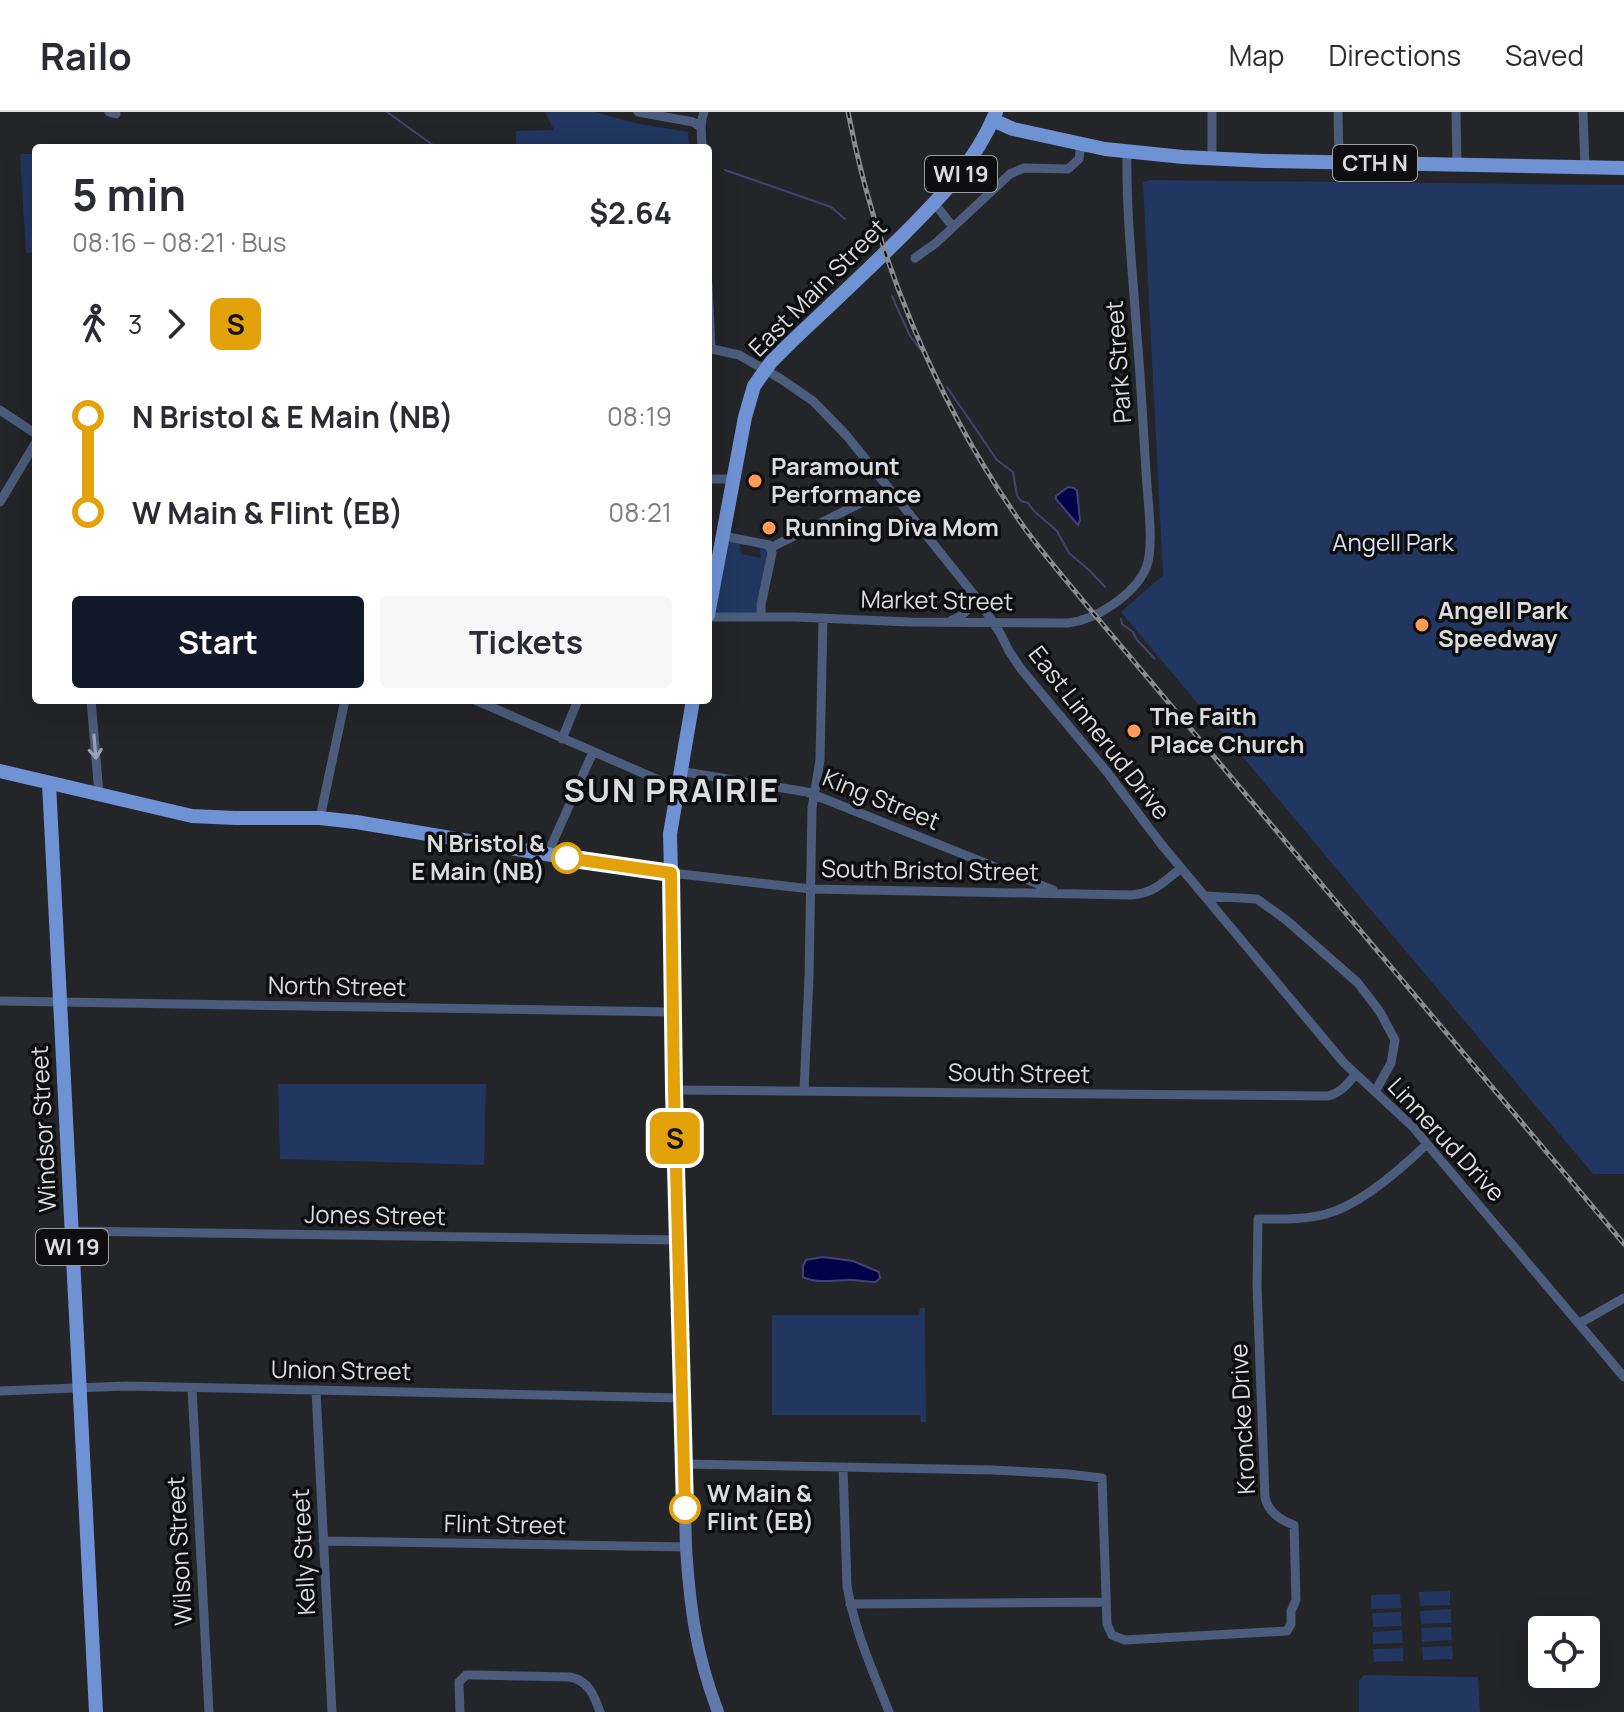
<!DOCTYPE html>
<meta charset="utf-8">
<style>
:root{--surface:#fff;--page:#f7f7f7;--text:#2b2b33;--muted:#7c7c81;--line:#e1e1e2;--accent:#111827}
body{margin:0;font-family:Manrope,sans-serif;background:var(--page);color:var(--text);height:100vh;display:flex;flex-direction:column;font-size:30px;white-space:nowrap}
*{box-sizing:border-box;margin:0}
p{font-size:26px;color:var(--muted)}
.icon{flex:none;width:44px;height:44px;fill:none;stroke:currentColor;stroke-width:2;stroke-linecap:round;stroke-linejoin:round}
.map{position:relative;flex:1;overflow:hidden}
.side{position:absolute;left:32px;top:32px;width:680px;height:560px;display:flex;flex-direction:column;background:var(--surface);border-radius:8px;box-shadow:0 8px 32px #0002}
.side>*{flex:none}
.badge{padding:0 16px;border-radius:12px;font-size:28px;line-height:52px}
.tools{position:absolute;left:1528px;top:1504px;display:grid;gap:16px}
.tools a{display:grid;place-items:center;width:72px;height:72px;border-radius:8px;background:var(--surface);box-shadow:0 8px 32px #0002;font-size:40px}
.map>.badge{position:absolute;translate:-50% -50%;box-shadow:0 0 0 4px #fff}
.legs{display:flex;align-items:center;gap:12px;height:88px;padding:0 40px;font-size:26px}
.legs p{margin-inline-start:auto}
.headline{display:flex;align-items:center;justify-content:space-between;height:136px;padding:0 40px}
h1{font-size:44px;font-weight:700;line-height:60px}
.primary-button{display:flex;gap:16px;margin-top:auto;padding:16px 40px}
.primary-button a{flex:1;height:92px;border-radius:8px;background:var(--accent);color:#fff;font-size:32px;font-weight:700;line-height:92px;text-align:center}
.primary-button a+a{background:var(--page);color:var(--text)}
ul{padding:0 40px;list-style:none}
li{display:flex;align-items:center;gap:28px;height:96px;font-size:30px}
li i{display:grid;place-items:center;width:12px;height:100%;margin:0 10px;background:currentColor}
li i::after{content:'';width:20px;height:20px;margin:-10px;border:6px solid;border-radius:50%;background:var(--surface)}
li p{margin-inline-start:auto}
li:first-child i{background:linear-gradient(#0000 50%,currentColor 0)}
li:last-child i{background:linear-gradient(currentColor 50%,#0000 0)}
header{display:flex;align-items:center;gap:48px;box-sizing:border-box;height:112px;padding:0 40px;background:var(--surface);border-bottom:2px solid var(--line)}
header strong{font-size:38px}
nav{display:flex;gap:44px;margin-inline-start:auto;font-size:28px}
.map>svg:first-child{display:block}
.green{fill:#213660}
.water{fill:#000148;stroke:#424375;stroke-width:2}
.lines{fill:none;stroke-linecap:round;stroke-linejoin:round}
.stream{stroke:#424375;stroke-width:2}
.minor{stroke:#4b5c7c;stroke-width:9}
.secondary{stroke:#607aae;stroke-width:12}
.primary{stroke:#6f92d4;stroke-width:14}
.rail-casing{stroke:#8b8c8f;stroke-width:5}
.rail{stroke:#0e0e10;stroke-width:2;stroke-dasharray:6;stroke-linecap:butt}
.oneway{stroke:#9aa2b2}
.line-1-casing{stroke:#fff;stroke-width:18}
.line-1{stroke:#e3a20a;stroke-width:12}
.poi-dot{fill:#fe9b59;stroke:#0e0e10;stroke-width:3}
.stop-1-dot{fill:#fff;stroke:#e3a20a;stroke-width:4}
.labels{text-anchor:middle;stroke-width:7;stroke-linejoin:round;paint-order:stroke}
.shield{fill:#0e0e10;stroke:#9e9ea0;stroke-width:2}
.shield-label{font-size:22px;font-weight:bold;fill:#dbdcde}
.street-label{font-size:24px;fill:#dbdcde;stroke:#0e0e10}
.poi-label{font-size:24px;font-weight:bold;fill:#dbdcde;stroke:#0e0e10;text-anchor:start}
.park-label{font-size:24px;fill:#d8e3f8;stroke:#0e0e10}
.stop-label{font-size:24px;font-weight:bold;fill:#dbdcde;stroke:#0e0e10;text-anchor:end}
.district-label{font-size:32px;font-weight:bold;letter-spacing:2px;fill:#dbdcde;stroke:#0e0e10}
</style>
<header>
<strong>Railo</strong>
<nav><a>Map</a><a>Directions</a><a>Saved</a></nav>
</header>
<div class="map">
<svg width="1624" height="1600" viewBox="0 0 1624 1600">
<rect width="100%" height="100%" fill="#242528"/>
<path class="green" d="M545 0H595L635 11 688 20 689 36H516V19L554 18Z
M20 42H36V140L26 141Z
M1149 68 1624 73V1062H1593L1121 500 1163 463 1143 70Z
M723 424 739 427 741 442 761 446 759 431 769 433 761 505H708Z
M278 972H486L484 1053 280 1047Z
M920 1196H925L926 1310H921L920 1303H772V1203H919Z
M1450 1479V1493L1420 1494 1419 1480Z
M1400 1482 1401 1496 1371 1497V1483Z
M1451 1497V1511L1421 1512 1420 1499Z
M1401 1500 1402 1514 1373 1515 1372 1501Z
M1451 1515 1452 1528 1422 1530 1421 1516Z
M1402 1518 1403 1531 1373 1532V1520Z
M1452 1534 1453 1547 1423 1548 1422 1535Z
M1403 1536V1549L1374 1550 1373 1537Z
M1364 1563 1478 1565 1480 1600H1359V1569Z"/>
<path class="water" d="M1068 375 1074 376 1077 379 1080 408 1078 413 1056 387V384Z
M823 1145 853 1149 879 1160 880 1166 876 1170C867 1170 858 1168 849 1168 834 1168 817 1172 803 1165V1154L806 1148Z"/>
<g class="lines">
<path class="stream" d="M387 0 437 36
M725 58 831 95 845 107
M892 184 910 224 920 237
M947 275 997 348 1013 360 1017 384 1021 389 1028 391 1034 399 1057 419 1069 441 1089 458 1105 475
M1121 507 1122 512 1133 520 1137 528 1155 547"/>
<path class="minor" d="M109 0 116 2
M638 0 693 10 699 14
M1338 0 1339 50
M1456 0 1457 53
M1583 0 1585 56
M702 36C702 21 699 14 704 0
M1212 46V0
M935 92 953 115
M915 146 936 131 1010 62 1024 56 1068 57 1079 47 1081 32
M708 173 711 236
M708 236 739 243 781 267 813 289 847 324 979 489 1000 521 1009 539 1021 557 1107 660 1161 732 1344 951 1413 1015 1427 1032 1624 1265
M0 298 36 322
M708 367H733
M0 390 36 330
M723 424 769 433 772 441 761 493V505
M770 436 889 377
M708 505H795L909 510 1068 511C1096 508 1134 483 1146 456 1155 435 1147 384 1146 359 1143 314 1141 269 1137 224 1133 163 1126 102 1127 40
M952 508C968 502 971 495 969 478
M91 588 99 682
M475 588 677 676
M562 627 578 588
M679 659 807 680 1053 778
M320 706 345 588
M550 743 552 732 593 640
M671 761 811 777 1131 783C1153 782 1165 769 1181 756
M1206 784 1257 787 1285 807 1358 871 1380 900 1395 928 1391 951 1375 980
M0 889 673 900
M674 978 1328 984C1340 981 1347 973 1355 963
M804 979 809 865 812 696 820 648 823 506
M71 1119 678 1128
M1580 1211 1624 1186
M192 1276 209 1600
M316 1278 332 1600
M0 1279 126 1274 682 1286
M684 1352 992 1358 1068 1362 1102 1366 1107 1512 1112 1523 1125 1528 1287 1519 1291 1512V1499L1296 1488 1294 1413C1280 1408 1268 1400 1265 1385L1257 1174 1258 1107C1280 1107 1304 1108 1326 1102 1361 1093 1402 1056 1427 1032
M843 1355 847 1474C855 1520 872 1557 889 1600
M323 1429 686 1435
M850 1492 1106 1490
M460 1600 459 1570 466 1563H475L570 1565C589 1569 594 1583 600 1600"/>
<path class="secondary" d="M671 761 674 978 686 1435C690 1497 696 1542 718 1600"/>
<path class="primary" d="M993 8 1013 17 1105 37 1183 45 1266 49 1624 56
M708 503 745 305 754 274 771 250 790 231C828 195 866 160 903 123 940 86 976 50 996 0
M0 659 192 704 235 706H320L356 710 612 753 671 761 670 722 693 588
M49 671 96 1600"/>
<g class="rail-casing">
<path id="rail" d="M848 0C876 145 936 290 1021 411 1042 441 1066 468 1089 496L1624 1132"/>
</g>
<use href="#rail" class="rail"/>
</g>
<defs><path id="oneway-shaft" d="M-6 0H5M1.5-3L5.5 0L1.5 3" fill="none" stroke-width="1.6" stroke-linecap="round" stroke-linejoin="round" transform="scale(2)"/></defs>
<use class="oneway" href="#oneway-shaft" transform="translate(95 635) rotate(85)"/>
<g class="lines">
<g class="line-1-casing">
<path id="line-1" d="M567 746 671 761 674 978 685 1396"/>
</g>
<use href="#line-1" class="line-1"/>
</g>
<g class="poi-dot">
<circle cx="755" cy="369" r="8"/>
<circle cx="769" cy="416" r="8"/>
<circle cx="1422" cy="513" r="8"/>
<circle cx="1134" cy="619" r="8"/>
</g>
<g class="stop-1-dot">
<circle cx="567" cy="746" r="14"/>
<circle cx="685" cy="1396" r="14"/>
</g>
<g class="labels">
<g class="shield">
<rect x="1333" y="33" width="84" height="36" rx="6"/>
<rect x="925" y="44" width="72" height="36" rx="6"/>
<rect x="36" y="1117" width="72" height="36" rx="6"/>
</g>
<g class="shield-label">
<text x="1375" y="59">CTH N</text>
<text x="961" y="70">WI 19</text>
<text x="72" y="1143">WI 19</text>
</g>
<g class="street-label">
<text transform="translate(818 176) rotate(-45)" y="8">East Main Street</text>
<text transform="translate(1119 250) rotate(-94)" y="8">Park Street</text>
<text transform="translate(937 489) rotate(1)" y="8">Market Street</text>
<text transform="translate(1099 621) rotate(52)" y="8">East Linnerud Drive</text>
<text transform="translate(881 688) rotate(22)" y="8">King Street</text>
<text transform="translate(930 759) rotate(1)" y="8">South Bristol Street</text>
<text transform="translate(337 875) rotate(1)" y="8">North Street</text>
<text transform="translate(1019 962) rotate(1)" y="8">South Street</text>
<text transform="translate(44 1017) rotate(-93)" y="8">Windsor Street</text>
<text transform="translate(1446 1028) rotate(47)" y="8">Linnerud Drive</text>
<text transform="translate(375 1104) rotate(1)" y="8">Jones Street</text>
<text transform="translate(341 1259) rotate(1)" y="8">Union Street</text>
<text transform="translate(1243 1307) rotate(-93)" y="8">Kroncke Drive</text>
<text transform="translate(505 1413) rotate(1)" y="8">Flint Street</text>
<text transform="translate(180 1439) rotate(-93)" y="8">Wilson Street</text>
<text transform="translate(304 1440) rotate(-93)" y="8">Kelly Street</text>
</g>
<g class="poi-label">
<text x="771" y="363">Paramount<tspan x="771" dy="28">Performance</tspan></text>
<text x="785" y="424">Running Diva Mom</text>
<text x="1438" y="507">Angell Park<tspan x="1438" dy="28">Speedway</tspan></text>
<text x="1150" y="613">The Faith<tspan x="1150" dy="28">Place Church</tspan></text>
</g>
<g class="park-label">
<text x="1393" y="439">Angell Park</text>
</g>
<g class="stop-label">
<text x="545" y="740">N Bristol &amp;<tspan x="545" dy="28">E Main (NB)</tspan></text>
<text x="707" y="1390" text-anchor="start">W Main &amp;<tspan x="707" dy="28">Flint (EB)</tspan></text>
</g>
<g class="district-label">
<text x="672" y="690">SUN PRAIRIE</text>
</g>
</g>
</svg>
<div class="tools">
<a><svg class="icon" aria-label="locate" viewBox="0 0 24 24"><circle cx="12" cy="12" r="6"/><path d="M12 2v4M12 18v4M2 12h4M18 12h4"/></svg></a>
</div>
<b class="badge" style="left:675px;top:1026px;background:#e3a20a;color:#111">S</b>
<section class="side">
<div class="headline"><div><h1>5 min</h1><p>08:16 – 08:21 · Bus</p></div><b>$2.64</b></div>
<div class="legs"><svg class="icon" aria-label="walk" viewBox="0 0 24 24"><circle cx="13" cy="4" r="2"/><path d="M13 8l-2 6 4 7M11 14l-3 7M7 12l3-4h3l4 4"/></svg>3<svg class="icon" aria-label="forward" viewBox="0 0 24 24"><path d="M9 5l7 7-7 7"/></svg><b class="badge" style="background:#e3a20a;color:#111">S</b></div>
<ul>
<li><i style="color:#e3a20a"></i><b>N Bristol &amp; E Main (NB)</b><p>08:19</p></li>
<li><i style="color:#e3a20a"></i><b>W Main &amp; Flint (EB)</b><p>08:21</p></li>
</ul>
<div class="primary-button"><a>Start</a><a>Tickets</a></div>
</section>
</div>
